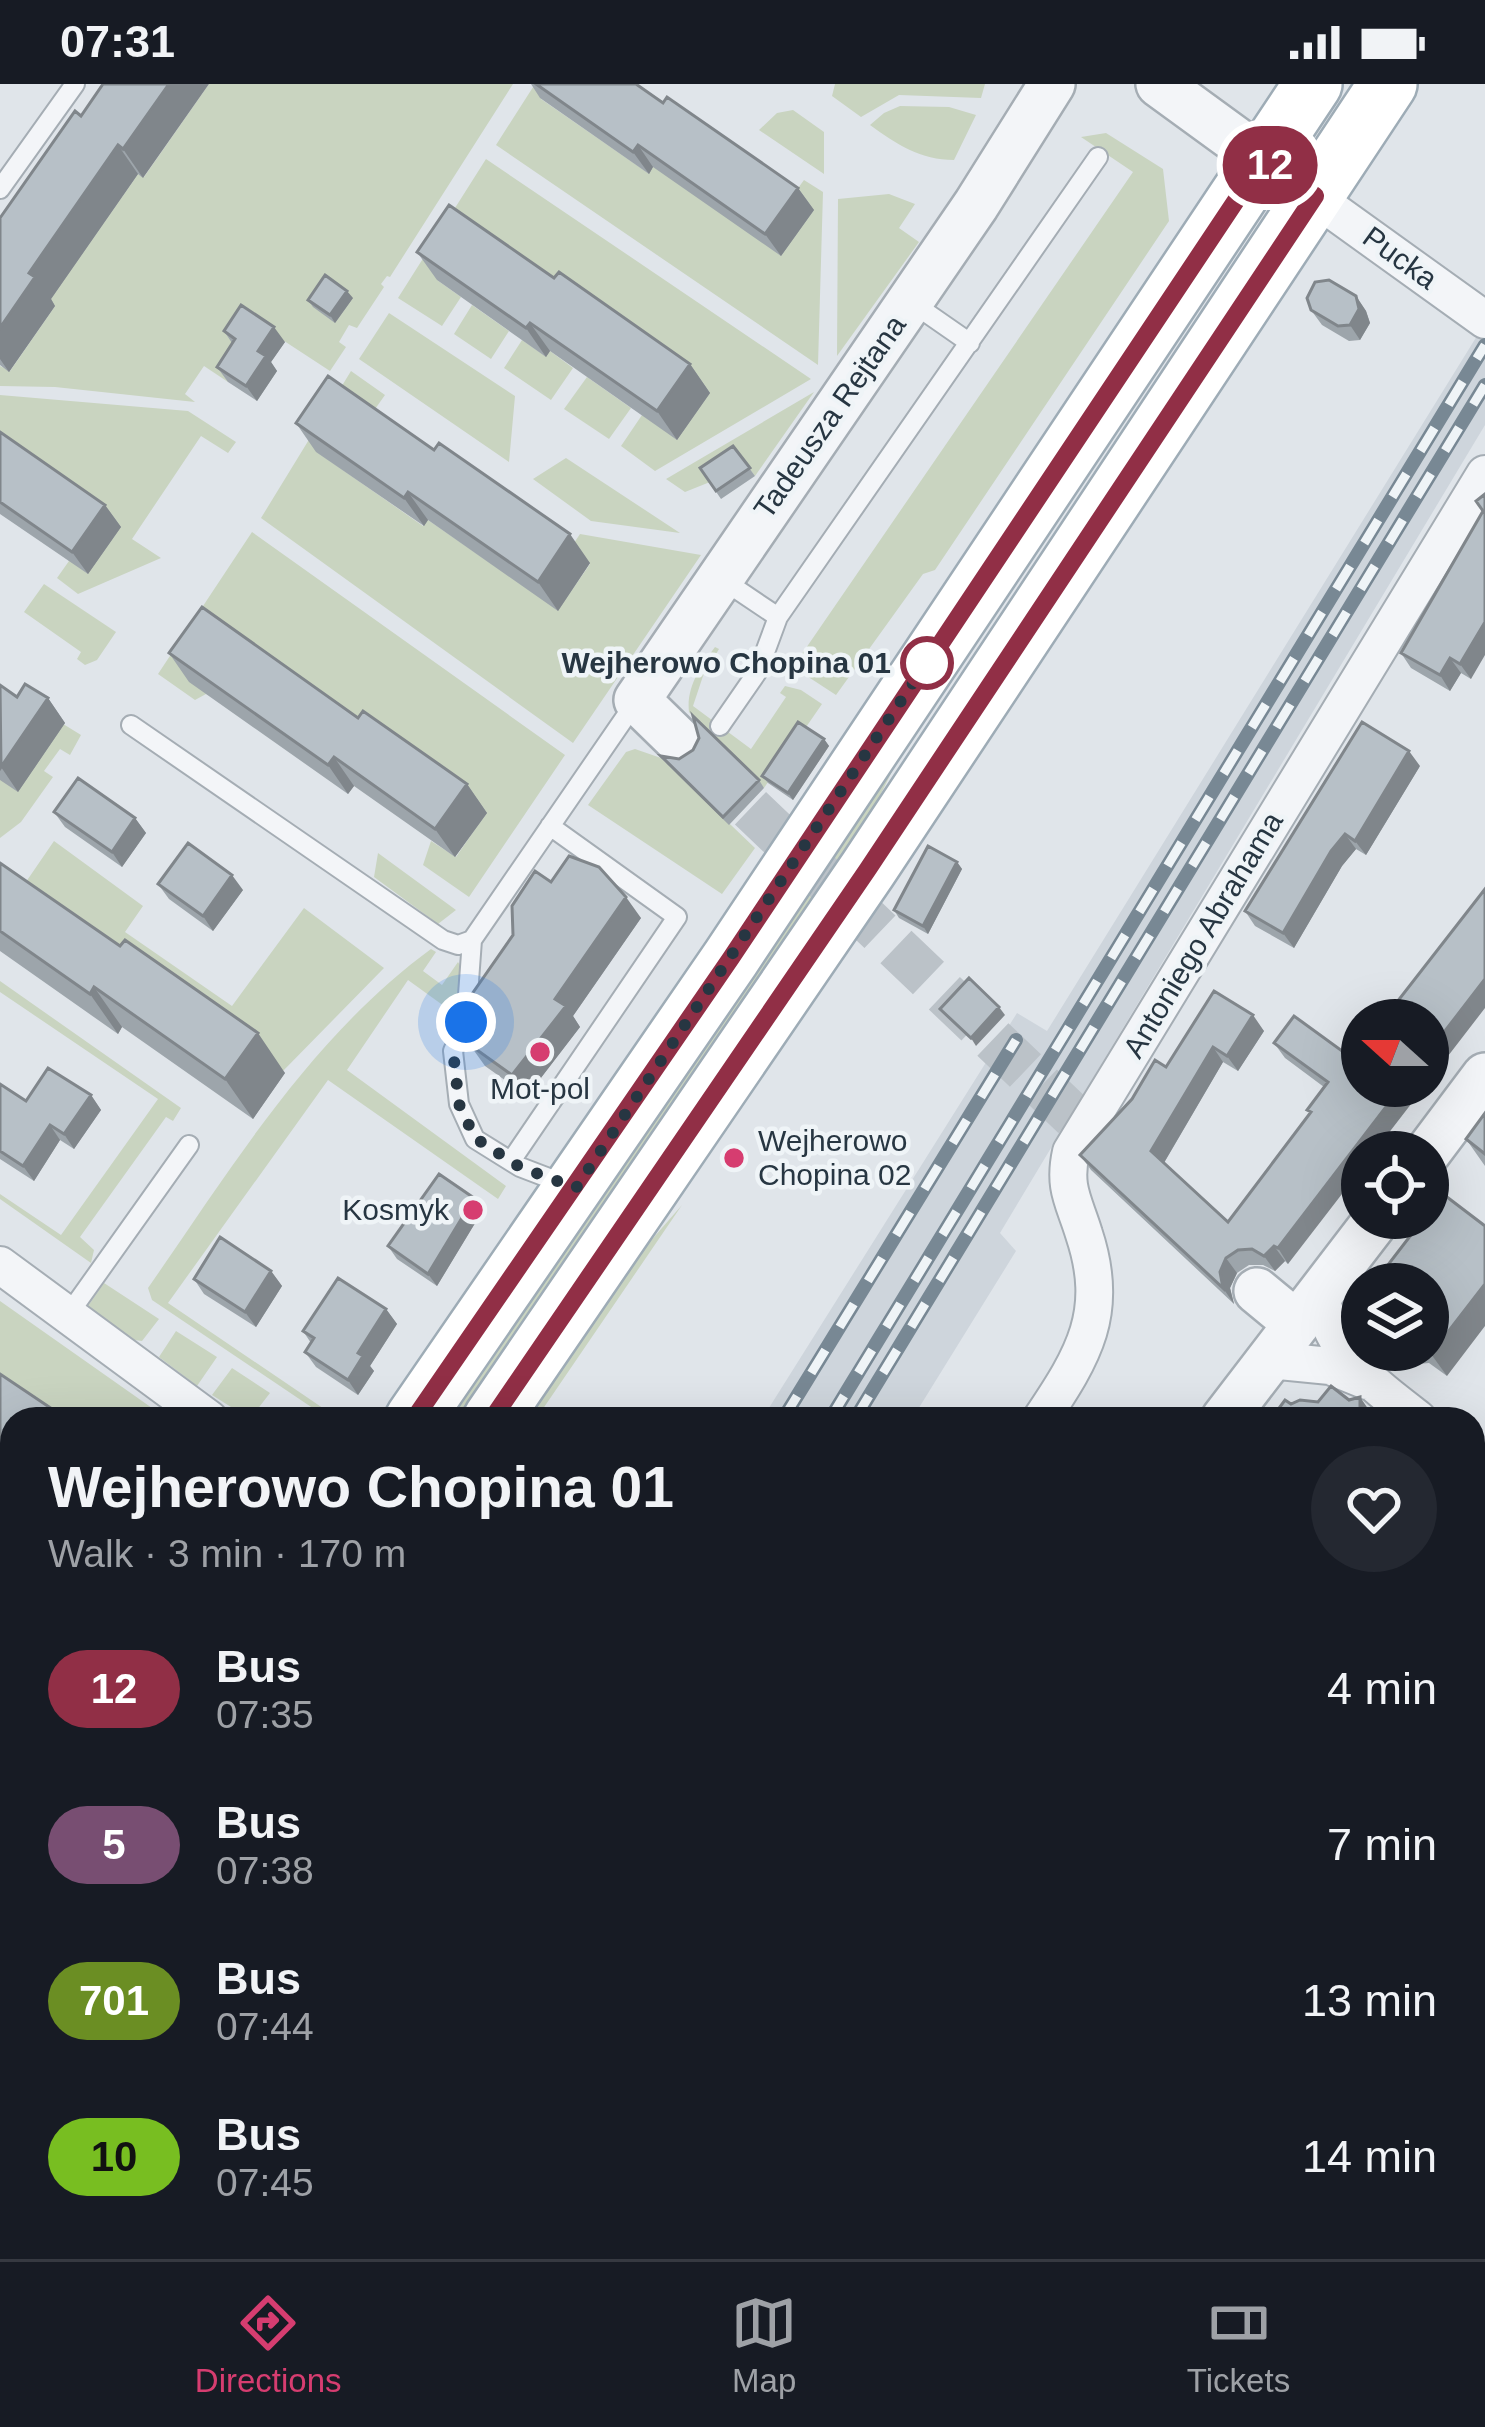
<!DOCTYPE html>
<meta charset="utf-8">
<style>
:root{--surface:#171b24;--page:#242831;--text:#f1f3f6;--muted:#9ea1a6;--line:#363941;--accent:#d63d70}
body{margin:0;font-family:Helvetica,sans-serif;background:var(--page);color:var(--text);height:100vh;display:flex;flex-direction:column;font-size:45px;white-space:nowrap}
*{box-sizing:border-box;margin:0}
p{font-size:39px;color:var(--muted)}
.icon{flex:none;width:66px;height:66px;fill:none;stroke:currentColor;stroke-width:2;stroke-linecap:round;stroke-linejoin:round}
.map{position:relative;flex:1;overflow:hidden}
.side{position:absolute;left:0px;top:1323px;width:1485px;height:852px;display:flex;flex-direction:column;background:var(--surface);border-radius:36px 36px 0 0;box-shadow:0 12px 48px #0002}
.side>*{flex:none}
.badge{padding:0 24px;border-radius:39px;font-size:42px;line-height:78px}
.needle{width:78px;rotate:291deg}
.fabs{position:absolute;left:1341px;top:915px;display:grid;gap:24px}
.fabs a{display:grid;place-items:center;width:108px;height:108px;border-radius:50%;background:var(--surface);box-shadow:0 12px 48px #0002;font-size:60px}
.you{position:absolute;width:60px;height:60px;margin:-30px;border:9px solid #fff;border-radius:50%;background:#1a73e8;box-shadow:0 0 0 18px #1a73e833}
.map>.badge{position:absolute;translate:-50% -50%;box-shadow:0 0 0 6px #fff}
.round{display:grid;place-items:center;flex:none;width:126px;height:126px;border-radius:63px;background:var(--page)}
.head{display:flex;align-items:center;justify-content:space-between;height:204px;padding:0 48px}
h1{font-size:57px;font-weight:700;line-height:90px}
ul{padding:0;list-style:none}
li{display:flex;align-items:center;gap:36px;height:156px;padding:0 48px}
li div{flex:1}
li b{display:block;font-size:45px}
li em{font-style:normal}
li .badge{min-width:132px;font-weight:700;text-align:center}
.status{display:flex;justify-content:space-between;align-items:center;height:84px;padding:0 60px;background:var(--surface);direction:ltr}
.status svg{height:33px;fill:currentColor}
.tabs{display:flex;justify-content:space-around;align-items:center;height:168px;border-top:3px solid var(--line);background:var(--surface);font-size:33px;color:var(--muted)}
.tabs a{display:grid;justify-items:center;gap:6px}
.tabs .current{color:var(--accent)}
.map>svg:first-child{display:block}
.built{fill:#ced5dc}
.green{fill:#c9d4c0}
.lines{fill:none;stroke-linecap:round;stroke-linejoin:round}
.tertiary-tunnel{stroke:#bbc2c8;stroke-width:45;stroke-dasharray:45 22;stroke-linecap:butt}
.service-casing{stroke:#a5adb4;stroke-width:22}
.minor-casing{stroke:#a5adb4;stroke-width:40}
.tertiary-casing{stroke:#a5adb4;stroke-width:50}
.primary-casing{stroke:#9eacb6;stroke-width:62}
.service{stroke:#f3f5f8;stroke-width:18}
.minor{stroke:#f3f5f8;stroke-width:36}
.tertiary{stroke:#f3f5f8;stroke-width:45}
.primary{stroke:#fff;stroke-width:57}
.rail-casing{stroke:#788894;stroke-width:14}
.rail{stroke:#eff4f7;stroke-width:9;stroke-dasharray:27;stroke-linecap:butt}
.wall{fill:#9da5ab}
.shaded-wall{fill:#80868b}
.building{fill:#b7c0c7;stroke:#80868b;stroke-width:3}
.line-casing{stroke:#fff;stroke-width:27}
.line{stroke:#912f46;stroke-width:18}
.walk{stroke:#273642;stroke-width:12;stroke-dasharray:0 21.6}
.stop-dot{fill:#fff;stroke:#912f46;stroke-width:6}
.poi-dot{fill:#d63d70;stroke:#eff4f7;stroke-width:4.5}
.labels{text-anchor:middle;stroke-width:9;stroke-linejoin:round;paint-order:stroke}
.street-label{font-size:30px;fill:#273642;stroke:#eff4f7}
.stop-label{font-size:30px;font-weight:bold;fill:#273642;stroke:#eff4f7;text-anchor:end}
.poi-label{font-size:30px;fill:#273642;stroke:#eff4f7}
</style>
<div class="status"><b>07:31</b><svg viewBox="0 0 49 12"><path d="M0 12V9h3v3zM5 12V6h3v6zM10 12V3h3v9zM15 12V0h3v12zM26 1h20v11H26zM47 4h2v5h-2z"/></svg></div>
<div class="map">
<svg width="1485" height="2175" viewBox="0 0 1485 2175">
<rect width="100%" height="100%" fill="#e0e5ea"/>
<path class="built" d="M1485 239V341L1000 1149 1016 1167 912 1335H762L1017 929 1047 947Z
M125 2163H401L393 2175H117Z"/>
<path class="green" d="M209 0H513L390 193 387 192 381 200 384 203 357 244 349 241 339 258 346 263 330 287 252 236 228 298 204 282 185 310 195 318 55 303 0 302V282L10 287 55 222 49 217 138 90 144 93Z
M535 0 541 15 648 89 653 83 793 111 804 96 823 108 818 281 496 61Z
M835 0H985L981 14 899 11 861 33 832 12Z
M900 22 949 23 976 31 954 76C921 76 896 60 870 41L884 29Z
M793 26 824 48V90L759 46 777 29Z
M1106 49 1163 85 1169 137 935 486 923 490 836 611 793 583 1133 88 1081 53Z
M486 75 811 295 655 387 621 362 642 331 677 355 709 308 437 196 461 213 442 242 398 214Z
M889 110 915 120 899 144 919 158 837 272 838 115Z
M472 221 509 247 491 275 454 250Z
M389 229 515 312 509 378 359 275Z
M522 256 545 272 550 267 573 284 551 316 504 284Z
M351 287 385 311 368 335 317 368 423 442 428 436 558 526 590 480 570 465 580 450 701 471 573 659 261 434Z
M587 293 631 324 609 355 564 325Z
M814 308 755 392 738 370 706 391 710 398 685 408 666 395Z
M0 311 188 327 236 358 228 369 201 352 132 455 161 474 78 510 57 494 69 477 0 360Z
M566 374 680 449 591 437 533 395Z
M252 448 565 671 469 813 423 781 431 757 456 773 486 729 383 656 206 610 195 616 158 590Z
M44 500 116 548 97 576 85 581 77 575 81 568 24 528Z
M715 563 719 565 703 592 693 622 751 665 786 613 780 609 785 602 801 606 822 620 764 704 689 628C686 603 701 582 715 563Z
M0 601 81 651 70 671 60 665 44 687 53 693 21 738 0 754Z
M919 633 859 754 471 1335H434Z
M635 665 661 674 755 764 722 810 588 721 626 668Z
M54 757 143 822 125 848 232 922 304 824 384 884 283 987 17 811Z
M378 769 456 826 438 840 374 793Z
M431 865 436 868 423 887 442 901 458 878 461 883 455 930 408 896 347 986 506 1102 498 1115 328 996 168 1219 339 1335H329L152 1216 148 1204C232 1083 311 953 431 865Z
M0 897 181 1024 173 1037 166 1033 80 1153 94 1166 91 1179 0 1115V1110L61 1151 158 1015 0 908Z
M682 1121 536 1335H523L627 1184Z
M104 1199 159 1235 142 1257 134 1256 88 1222Z
M0 1217 152 1324 155 1335H44L0 1305Z
M176 1247 217 1273 197 1302 159 1273Z
M232 1284 270 1309 250 1335 212 1311Z
M0 1512 12 1521V1631L0 1649Z"/>
<g class="lines">
<path class="tertiary-tunnel" d="M702 678 1115 1072"/>
<g class="service-casing">
<path id="service" d="M0 105 75 0
M911 218 970 259
M723 496 778 533 1098 73
M131 641 443 856 458 861 472 856
M720 642 758 587 778 533
M511 1077 677 833 550 742
M567 1101 520 1083 475 1055 459 1020 453 967 466 938 472 856 637 616
M68 1231 189 1061"/>
</g>
<g class="minor-casing">
<path id="minor" d="M1314 113 1485 236
M0 1181 209 1335
M1320 1210C1334 1272 1370 1298 1418 1335
M1269 1276 1330 1282 1367 1297
M1041 1335C1084 1271 1110 1228 1084 1150 1074 1117 1063 1104 1071 1068L1485 390
M1473 1378 1485 1387
M27 2175 65 2169 86 2175"/>
</g>
<g class="tertiary-casing">
<path id="tertiary" d="M1159 0 1314 113
M678 656 637 616 976 121 1052 0
M1428 1068 1485 992
M1257 1207 1297 1240
M1224 1335 1378 1134
M582 2175 591 2163"/>
</g>
<g class="primary-casing">
<path id="primary" d="M414 1335 731 874 1313 0
M492 1335 868 785 1388 0
M0 1915 12 1899
M0 2019 12 2003"/>
</g>
<use href="#service" class="service"/>
<use href="#minor" class="minor"/>
<use href="#tertiary" class="tertiary"/>
<use href="#primary" class="primary"/>
<g class="rail-casing">
<path id="rail" d="M783 1335 1016 956
M830 1335 1485 261
M855 1335 1485 301
M135 2175 143 2163
M228 2175 236 2163
M310 2175 318 2163
M340 2175 348 2163"/>
</g>
<use href="#rail" class="rail"/>
</g>
<path class="wall" d="M103 0 143 94 138 90 51 215 55 222 9 288 0 281V134L81 32Z
M531 0H636L798 104 814 126 781 172 653 83 649 90 540 14Z
M417 168 554 194 690 280 710 309 677 356 550 267 546 273 437 196Z
M1356 212 1366 227 1370 239 1360 256 1349 257 1322 241 1311 226Z
M353 214 335 239 313 223 308 216Z
M224 247 285 258 271 278 277 287 257 317 228 298 217 283 232 259Z
M296 339 434 366 590 479 558 527 428 436 424 442 316 368Z
M0 348 105 421 121 443 88 490 0 430Z
M733 362 755 392 721 415 700 384Z
M1483 428 1471 595 1461 589 1450 607 1411 584 1401 569Z
M169 569 358 634 467 700 487 729 455 773 354 702 348 710 189 598Z
M0 601 17 613 48 614 65 639 18 708 0 696Z
M824 655 829 662 793 716 768 699 762 692Z
M661 672 759 696 764 704 729 741 667 680Z
M1420 682 1366 771 1356 765 1342 782 1294 864 1255 842 1245 827Z
M54 728 135 734 146 749 122 783 65 743Z
M957 778 962 785 928 850 899 834 894 826Z
M0 779 120 862 285 989 253 1035 122 943 118 950 0 867Z
M551 798 641 834 573 932 580 943 527 1012 485 982 470 961 482 945 465 920Z
M158 800 243 806 213 847 169 815Z
M1214 907 1264 947 1238 987 1223 978 1164 1079 1228 1138 1310 1029 1307 1026 1324 1003 1285 974 1274 959 1353 975 1288 1180 1285 1177 1275 1187 1263 1181H1249L1237 1189 1230 1204 1234 1220 1091 1086 1080 1071 1166 983Z
M0 1000 26 1017 91 1011 101 1026 74 1065 60 1056 34 1097 0 1075Z
M1485 1029V1082L1466 1055Z
M483 1126 437 1202 397 1175 388 1162Z
M1424 1134 1447 1292 1429 1279 1418 1280 1409 1266H1428L1384 1186Z
M271 1187 282 1202 256 1243 204 1210 194 1195Z
M386 1225 397 1240 370 1282 374 1287 358 1311 316 1283 305 1268 311 1259 303 1247Z
M0 1290 12 1335V1384L0 1375Z
M696 2163H776L779 2166 829 2175H711Z"/>
<path class="shaded-wall" d="M169 0H209L143 94 123 65Z
M118 61 138 90 51 215 55 222 9 288 0 275V244L29 189Z
M638 61 653 83 649 90 633 68Z
M798 104 814 126 781 172 765 150Z
M347 207 353 214 335 239 330 231Z
M1356 212 1366 227 1370 239 1360 256 1350 241Z
M530 239 550 267 546 273 526 244Z
M274 243 285 258 271 278 277 287 257 317 246 302 258 267Z
M690 280 710 309 677 356 657 327Z
M408 408 428 436 424 442 404 414Z
M105 421 121 443 88 490 72 468Z
M570 450 590 479 558 527 538 498Z
M1485 538V571L1471 595 1460 580Z
M1450 574 1461 589 1450 607 1440 591Z
M48 614 65 639 18 708 1 683Z
M824 655 829 662 793 716 788 709Z
M1409 667 1420 682 1366 771 1355 757Z
M334 673 354 702 348 710 328 681Z
M467 700 487 729 455 773 435 745Z
M135 734 146 749 122 783 112 768Z
M1345 750 1356 765 1342 782 1294 864 1283 849 1331 767Z
M957 778 962 785 928 850 923 842Z
M232 791 243 806 213 847 203 832Z
M626 813 641 834 573 932 580 943 527 1012 512 991 555 915Z
M1485 895V924L1428 998V969Z
M94 903 122 943 118 950 90 910Z
M999 923 1005 931 976 962 971 954Z
M1253 931 1264 947 1238 987 1227 972Z
M258 949 285 989 253 1035 225 995Z
M1213 963 1223 978 1162 1082 1151 1067Z
M1402 1002H1425L1374 1068H1362V1084L1288 1180 1278 1164Z
M91 1011 101 1026 74 1065 64 1050Z
M50 1041 60 1056 34 1097 23 1082Z
M474 1114 483 1126 437 1202 428 1190Z
M1274 1162 1285 1177 1275 1187 1264 1172Z
M1226 1174 1237 1189 1230 1204 1234 1220 1223 1204 1220 1188Z
M271 1187 282 1202 256 1243 245 1228Z
M1485 1200V1242L1447 1292 1431 1270Z
M386 1225 397 1240 370 1282 374 1287 358 1311 348 1296 358 1269Z
M1360 1313 1375 1335 1360 1324Z
M490 2163H510L500 2175H480Z
M814 2163H838L829 2175H805Z"/>
<path class="building" d="M103 0H169L123 65 118 61 29 189 35 193 0 244V134L75 27 81 32Z
M536 0H636L663 19 667 13 798 104 765 150 638 61 633 68Z
M449 121 554 194 559 188 690 280 657 327 530 239 526 244 417 168Z
M325 191 347 207 330 231 308 216Z
M1329 196 1356 212 1359 225 1350 241 1338 242 1311 226 1307 214 1315 198Z
M241 221 274 243 258 267 266 272 246 302 217 283 235 255 224 247Z
M328 292 434 366 439 359 570 450 538 498 408 408 404 414 296 339Z
M0 348 105 421 72 468 0 418Z
M733 362 750 384 716 407 700 384Z
M1485 410V538L1460 580 1450 574 1440 591 1401 569 1483 427 1476 417Z
M202 523 358 634 363 627 467 700 435 745 334 673 328 681 169 569Z
M25 600 48 614 1 683 0 601 17 613Z
M693 632 759 696 723 733 661 672 679 675 693 666 699 654Z
M798 638 824 655 788 709 762 692Z
M1362 638 1409 667 1355 757 1345 750 1331 767 1283 849 1245 827Z
M78 694 135 734 112 768 54 728Z
M188 759 232 791 203 832 158 800Z
M928 762 957 778 923 842 894 826Z
M569 772 599 783 626 813 555 915 566 922 512 991 470 961 484 942 476 937 481 930 465 920 513 851 512 822 535 787 551 798Z
M0 779 120 862 125 856 258 949 225 995 94 903 90 910 0 847Z
M1485 805V895L1428 969V936H1383Z
M969 894 999 923 971 954 940 925Z
M1214 907 1253 931 1227 972 1213 963 1151 1067 1228 1138 1311 1028 1307 1026 1328 998 1274 959 1294 932 1353 975 1362 963V1002H1402L1278 1164 1274 1162 1264 1172 1252 1165 1238 1166 1226 1174 1220 1188 1223 1204 1080 1071 1132 1015 1155 976 1166 983Z
M48 984 91 1011 64 1050 50 1041 23 1082 0 1067V1000L26 1017Z
M1485 1029V1070L1466 1055Z
M439 1090 474 1114 428 1190 388 1162Z
M1443 1110 1485 1142V1200L1431 1270 1426 1266H1428V1200H1392L1390 1191 1384 1186 1424 1134H1428V1129Z
M220 1153 271 1187 245 1228 194 1195Z
M338 1194 386 1225 358 1269 363 1272 348 1296 305 1268 314 1254 303 1247Z
M0 1290 67 1335H12V1368L0 1360Z
M1331 1302 1349 1316 1360 1313V1324L1374 1335H1271L1285 1316 1291 1320 1300 1316 1318 1318Z
M440 2163H490L480 2175H430Z
M629 2163H644L656 2172 654 2175H619Z
M706 2163H776L779 2166 781 2163H814L805 2175H721Z"/>
<g class="lines">
<g class="line-casing">
<path id="line" d="M414 1335 731 874 1263 76 1315 112 868 785 492 1335"/>
</g>
<use href="#line" class="line"/>
<path class="walk" d="M466 938 453 967 459 1020 475 1054 520 1083 576 1104 939 560 927 579"/>
</g>
<circle class="stop-dot" cx="927" cy="579" r="24"/>
<g class="poi-dot">
<circle cx="540" cy="968" r="12"/>
<circle cx="734" cy="1074" r="12"/>
<circle cx="473" cy="1126" r="12"/>
</g>
<g class="labels">
<g class="street-label">
<text transform="translate(1400 174) rotate(36)" y="10">Pucka</text>
<text transform="translate(830 333) rotate(-55)" y="10">Tadeusza Rejtana</text>
<text transform="translate(1203 851) rotate(-59)" y="10">Antoniego Abrahama</text>
</g>
<g class="stop-label">
<text x="891" y="589">Wejherowo Chopina 01</text>
</g>
<g class="poi-label">
<text x="540" y="1015">Mot-pol</text>
<text x="758" y="1067" text-anchor="start">Wejherowo<tspan x="758" dy="34">Chopina 02</tspan></text>
<text x="449" y="1136" text-anchor="end">Kosmyk</text>
</g>
</g>
</svg>
<div class="fabs">
<a><svg class="needle" viewBox="-14 -14 28 28"><path d="M0-13l5 13h-10z" fill="#e53935"/><path d="M0 13l5-13h-10z" fill="#9ea1a6"/></svg></a>
<a><svg class="icon" aria-label="locate" viewBox="0 0 24 24"><circle cx="12" cy="12" r="6"/><path d="M12 2v4M12 18v4M2 12h4M18 12h4"/></svg></a>
<a><svg class="icon" aria-label="layers" viewBox="0 0 24 24"><path d="M12 4l9 5-9 5-9-5zM3 14l9 5 9-5"/></svg></a>
</div>
<div class="you" style="left:466px;top:938px"></div>
<b class="badge" style="left:1270px;top:81px;background:#912f46;color:#fff">12</b>
<section class="side">
<div class="head"><div><h1>Wejherowo Chopina 01</h1><p>Walk · 3 min · 170 m</p></div><a class="round"><svg class="icon" aria-label="heart" viewBox="0 0 24 24"><path d="M12 20l-8-8c-3-5 5-10 8-4 3-6 11-1 8 4z"/></svg></a></div>
<ul>
<li><span class="badge" style="background:#912f46;color:#fff">12</span><div><b>Bus</b><p>07:35</p></div><em>4 min</em></li>
<li><span class="badge" style="background:#784e72;color:#fff">5</span><div><b>Bus</b><p>07:38</p></div><em>7 min</em></li>
<li><span class="badge" style="background:#6b8e23;color:#fff">701</span><div><b>Bus</b><p>07:44</p></div><em>13 min</em></li>
<li><span class="badge" style="background:#78be21;color:#111">10</span><div><b>Bus</b><p>07:45</p></div><em>14 min</em></li>
</ul>
</section>
</div>
<nav class="tabs">
<a class="current"><svg class="icon" aria-label="directions" viewBox="0 0 24 24"><path d="M12 3l9 9-9 9-9-9zM9 14v-3h6M13 9l2 2-2 2"/></svg>Directions</a>
<a><svg class="icon" aria-label="map" viewBox="0 0 24 24"><path d="M3 6l6-2 6 2 6-2v14l-6 2-6-2-6 2zM9 4v14M15 6v14"/></svg>Map</a>
<a><svg class="icon" aria-label="tickets" viewBox="0 0 24 24"><path d="M3 7h18v10H3zM15 7v10"/></svg>Tickets</a>
</nav>
